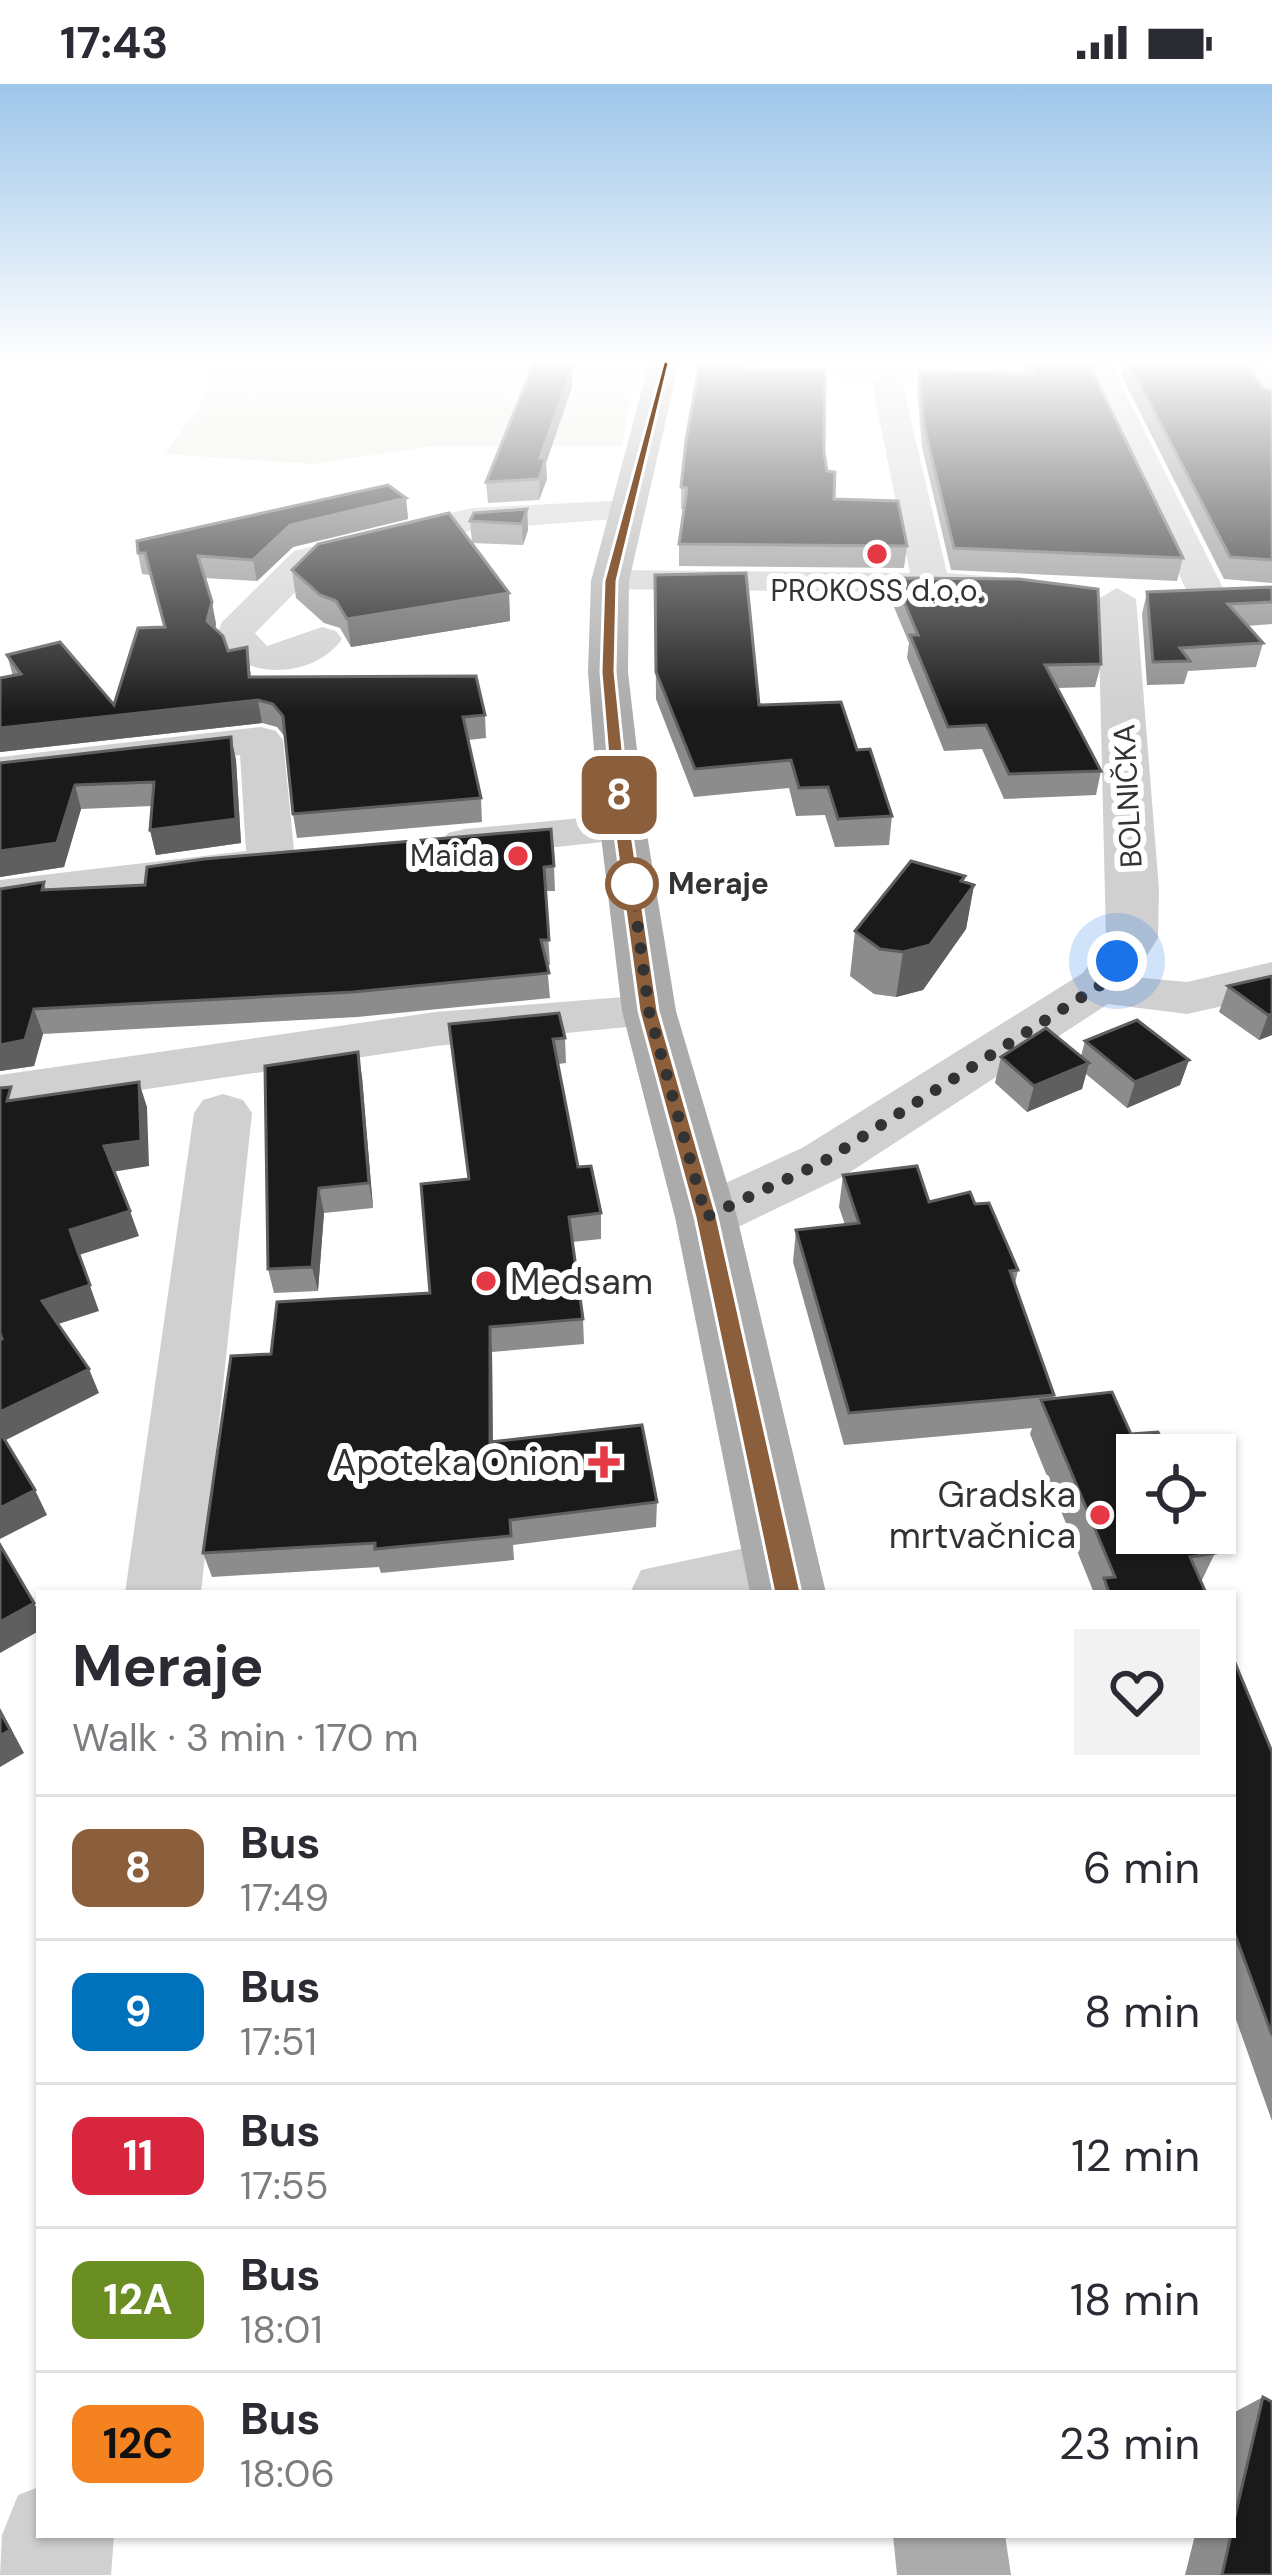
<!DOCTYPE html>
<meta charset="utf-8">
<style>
:root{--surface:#fff;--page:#f2f2f3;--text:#2b2b33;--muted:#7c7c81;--line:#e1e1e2}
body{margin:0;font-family:"DM Sans",sans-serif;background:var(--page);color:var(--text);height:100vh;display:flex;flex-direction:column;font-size:45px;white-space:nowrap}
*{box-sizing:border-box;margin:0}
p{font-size:39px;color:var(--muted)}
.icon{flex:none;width:66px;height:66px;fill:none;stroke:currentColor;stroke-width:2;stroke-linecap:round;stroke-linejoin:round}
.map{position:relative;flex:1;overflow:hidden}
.sheet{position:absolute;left:36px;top:1506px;width:1200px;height:948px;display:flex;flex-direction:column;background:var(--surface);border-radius:0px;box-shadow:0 3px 9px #0004}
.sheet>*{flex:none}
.badge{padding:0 24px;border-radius:18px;font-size:42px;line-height:78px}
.fabs{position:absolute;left:1116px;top:1350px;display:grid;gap:24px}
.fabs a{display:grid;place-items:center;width:120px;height:120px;border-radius:0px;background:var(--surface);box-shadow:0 3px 9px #0004;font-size:60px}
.you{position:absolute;width:60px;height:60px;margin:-30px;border:9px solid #fff;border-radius:50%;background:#1a73e8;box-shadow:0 0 0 18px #1a73e833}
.map>.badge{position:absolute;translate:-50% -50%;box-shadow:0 0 0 6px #fff}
.round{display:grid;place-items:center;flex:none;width:126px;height:126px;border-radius:0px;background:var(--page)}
.summary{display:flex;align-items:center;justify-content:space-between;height:204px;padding:0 36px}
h1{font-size:57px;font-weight:700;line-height:90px}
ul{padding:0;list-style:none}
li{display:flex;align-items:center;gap:36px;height:144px;padding:0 36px;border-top:3px solid var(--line)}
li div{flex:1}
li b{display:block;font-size:45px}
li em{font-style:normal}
li .badge{min-width:132px;font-weight:700;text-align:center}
.status{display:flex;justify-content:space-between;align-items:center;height:84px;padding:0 60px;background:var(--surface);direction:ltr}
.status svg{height:33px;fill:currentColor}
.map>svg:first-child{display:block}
.green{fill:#e6ecdf}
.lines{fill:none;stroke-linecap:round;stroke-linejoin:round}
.minor{fill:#d0d0d0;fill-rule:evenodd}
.major{fill:#ababab;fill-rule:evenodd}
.wall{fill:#8c8c8c}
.shaded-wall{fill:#5f5f5f}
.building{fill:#1a1a1a;stroke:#5f5f5f;stroke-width:3}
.line{fill:#8b5e3c;stroke:#fff;stroke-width:3}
.walk{stroke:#333;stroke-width:12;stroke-dasharray:0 21.6}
.poi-dot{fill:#e63946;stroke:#fff;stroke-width:4.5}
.stop-dot{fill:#fff;stroke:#8b5e3c;stroke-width:6}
.labels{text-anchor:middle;stroke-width:12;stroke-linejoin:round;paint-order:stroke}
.far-poi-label{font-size:30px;fill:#333;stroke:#fff}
.far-street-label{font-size:30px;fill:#333;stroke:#fff}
.far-stop-label{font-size:30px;font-weight:bold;fill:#333;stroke:#fff;text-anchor:start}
.poi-label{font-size:36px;fill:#333;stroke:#fff;text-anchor:end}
</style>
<div class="status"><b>17:43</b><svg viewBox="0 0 49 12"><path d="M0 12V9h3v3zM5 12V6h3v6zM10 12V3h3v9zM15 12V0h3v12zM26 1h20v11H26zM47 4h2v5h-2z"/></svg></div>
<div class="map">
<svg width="1272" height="2491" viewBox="0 0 1272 2491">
<rect width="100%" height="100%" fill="#fff"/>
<path class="green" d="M214 279H640L621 362H433L312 380 165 370 202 319Z
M700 279H1047L1056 302 697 291Z"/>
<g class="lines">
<path class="minor" d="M1082 279 1111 280 1228 514 1222 522H1196L1190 514Z
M1231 279H1261L1272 294V324L1261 321Z
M887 289 902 298 947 489 998 493 1004 501 998 509 597 505 591 497 597 489 610 486 910 489 872 298Z
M627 416 644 426 639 433 472 446 320 483 255 549 267 562 322 543 336 547 342 555C313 596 243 596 215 556L222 538 294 467 472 424Z
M1117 504 1136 515 1159 806 1158 854 1133 893 1187 898 1272 878V911L1187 930 1108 920 844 1092 728 1148 706 1154 684 1148 675 1133 684 1118 802 1064 1083 889 1106 854 1098 515Z
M261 643 276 647 283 656 295 776 288 786H255L0 826V796L246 767 240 671 0 699V673Z
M623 730 640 734 646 744 640 754 465 773 448 769 441 759 448 749 465 745Z
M649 911 668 915 676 927 668 939 436 962 0 1027V991L436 928Z
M223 1010 243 1016 252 1029 201 1509H125L194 1029 203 1016Z
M783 1456 810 1465 821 1488 810 1509H630L641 1486Z
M39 2403V2451H114L111 2491H0L2 2451 18 2411Z"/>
<path class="major" d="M649 279H679L629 497 628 588 646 744 676 927 737 1133 826 1509H750L675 1133 622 927 600 744 588 588 591 497Z
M893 2451H1005L1011 2491H897Z"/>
</g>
<path class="wall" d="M1026 279H1088L1183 474 1177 497 951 486 922 363 917 306 919 287 1025 290Z
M1123 279H1244L1263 304 1272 307V499L1224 495 1121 291Z
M572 303 546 379 547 395 539 416 488 419 486 398Z
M824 368 834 415 907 462 904 484 679 482V460L684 425H681V403Z
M406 414 408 435 293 463 257 497 205 494 216 540 215 545 228 567 252 593 485 631 486 654 468 656 481 714 482 738 297 754 293 730 285 653 277 643 262 639 0 668 13 592 7 571 114 621 164 543 150 491 142 490 138 469Z
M527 425 528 446 523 461 472 459 470 437Z
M292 486 509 509 510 537 351 563 340 544 324 539 296 514Z
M655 491 759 621 857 666 892 732 889 761 835 763 825 731 796 732 789 704 694 713 656 615Z
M894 494 1101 580 1095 603 1058 604 1101 687 1096 711 1004 715 982 665 944 667 907 574 909 559 891 516Z
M1272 503V540L1247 542 1263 559 1256 583 1188 587 1184 600 1147 601 1142 530 1147 508Z
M231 653 236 676 241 759 156 771 150 746 152 722 81 725 64 783 0 793V679Z
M554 782 555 807H545L550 881H547L550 914 357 933 43 950 34 982 0 987 44 798 46 806Z
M964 798 974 801 966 845 923 906 896 913 874 910 850 892 855 847Z
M1272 892V951L1259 956 1219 928 1228 902Z
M449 940 565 954 566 979 558 980 578 1083 601 1129V1155L572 1158 583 1235 584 1260 492 1268 493 1358 657 1418 656 1443 513 1461 514 1476 381 1489 379 1483 212 1493 203 1469 271 1270 430 1209 469 1095Z
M1085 957 1189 976 1180 1001 1127 1024 1086 990 1082 1005 1027 1028 995 999 1001 973 1081 972Z
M362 993 373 1124 324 1129 318 1207 274 1209 268 1185Z
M843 1091 929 1118 975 1120 1018 1186 1015 1200 1054 1311 1053 1315 1131 1350 1215 1469 1201 1498 1206 1509H1094L1030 1350 1032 1344 844 1361 793 1178 796 1146 845 1141 839 1123Z
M1233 1574 1272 1668V2037L1233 1927Z
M1263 2313 1272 2491H1185L1195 2451H1233V2329Z"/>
<path class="shaded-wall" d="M572 284V303L546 379 547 395 539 416 540 374Z
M406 414 408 435 293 463 257 497 253 476 290 441Z
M527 425 528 446 523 461 522 440Z
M509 509 510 537 351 563 347 535Z
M212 518 216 540 212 559 207 537Z
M247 563 254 616H258L262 639 0 668V644L249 593Z
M231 653 236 676 241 759 156 771 150 746Z
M75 701 81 725 64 783 0 793V767Z
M965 792 960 820 974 801 966 845 923 906 896 913 903 868Z
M34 925 43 950 34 982 0 987V961Z
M1272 929V951L1259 956 1268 931Z
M358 968 362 993 373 1124 369 1099Z
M1189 976 1180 1001 1127 1024 1135 998Z
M1089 979 1082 1005 1027 1028 1034 1002Z
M139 998 147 1023 149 1082 112 1088 104 1062Z
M319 1104 324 1129 318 1207 312 1183Z
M130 1127 139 1152 79 1171 99 1227 52 1242 42 1217 70 1146Z
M490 1243 492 1268 493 1383 490 1358Z
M89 1285 99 1309 0 1359V1328Z
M35 1406 47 1431 0 1455V1424Z
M34 1519 39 1529V1547L0 1569V1538Z
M0 1624 24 1669 0 1683Z"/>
<path class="building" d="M534 279H558L572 284 540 374H546L539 395 486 398Z
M1030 279H1088L1183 474 954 464 924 342 919 287 1033 290Z
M1129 279H1244L1263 304 1272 307V476L1230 473Z
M699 283 825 287 824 368 827 387 835 388 834 415 898 417 907 462 679 460 687 404 681 403 686 356Z
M388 401 406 414 290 441 253 476 198 472 212 518 207 537 223 552 228 567 247 563 249 593 476 592 485 631 463 633 481 714 293 730 283 632 273 620 258 616 0 644V594L21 590 7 571 60 558 114 621 138 544 165 543 145 469H138L137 457Z
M527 425 522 440 470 437 474 429Z
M449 429 509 509 347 535 336 517 320 511 292 486 318 460Z
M746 489 759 621 841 618 857 666 870 665 892 732 838 735 828 703 799 704 791 676 695 685 656 588 655 491Z
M894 494 1019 495 1098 505 1101 580 1045 581 1101 687 1009 690 986 641 948 643 910 551H918Z
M1272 503V518L1228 520 1263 559 1180 564 1190 577 1153 578 1147 508Z
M231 653 236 735 150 746 154 698 75 701 57 759 0 767V679Z
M551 745 554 782 544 783 549 856H541L549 889 353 908 34 925 25 956 0 961V805L44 798 42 806 145 801 147 783 204 775Z
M911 777 965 792 961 797 974 801 930 861 903 868 880 865 855 847Z
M1272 892V929L1268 931 1228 902Z
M559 929 565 954 553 955 578 1083 591 1082 601 1129 569 1133 583 1235 490 1243V1358L642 1341 657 1418 510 1436 511 1452 375 1465V1459L203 1469 231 1272 271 1270 277 1218 430 1209 421 1100 469 1095 449 940Z
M1137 936 1189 976 1135 998 1085 957Z
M1046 944 1089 979 1034 1002 1001 973Z
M358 968 369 1099 319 1104 312 1183 268 1185 265 982Z
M139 998 141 1057 104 1062 130 1127 70 1146 90 1201 42 1217 89 1285 0 1328V1256L2 1255 0 1249V1004L11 1003 7 1017Z
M917 1082 929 1118 970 1108 975 1120 989 1119 1018 1186 1010 1187 1054 1311 849 1329 796 1146 859 1139 843 1091Z
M1112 1308 1131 1350 1158 1348 1169 1371H1137V1449H1205L1215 1469 1190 1473 1206 1509H1109L1104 1494 1115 1493 1041 1316Z
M0 1348 35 1406 0 1424Z
M0 1461 34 1519 0 1538Z
M1233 1574 1272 1668V1951L1233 1845Z
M0 1628 10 1646 0 1652Z
M1263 2313 1272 2318V2491H1222L1231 2451H1233V2441Z"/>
<linearGradient id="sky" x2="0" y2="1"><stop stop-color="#9ec6ea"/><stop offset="0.44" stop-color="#fff"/><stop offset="1" stop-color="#fff" stop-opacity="0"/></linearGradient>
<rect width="1272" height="628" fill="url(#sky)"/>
<path class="line" d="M664 276 669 279 617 497 615 588 631 744 658 927 717 1133 801 1509 788 1521 774 1509 695 1133 639 927 614 744 601 588 604 497Z"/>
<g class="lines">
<path class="walk" d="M632 800 649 927 706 1133 823 1078 1102 900 1117 877"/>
</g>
<g class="poi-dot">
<circle cx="877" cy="470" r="12"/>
<circle cx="518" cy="772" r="12"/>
<circle cx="486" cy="1197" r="12"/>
<path d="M598 1360h12v12h12v12h-12v12h-12v-12h-12v-12h12z"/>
<circle cx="1100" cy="1431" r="12"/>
</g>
<circle class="stop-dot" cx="632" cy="800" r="24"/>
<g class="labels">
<g class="far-poi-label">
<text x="877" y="517">PROKOSS d.o.o.</text>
<text x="494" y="782" text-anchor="end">Maida</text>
</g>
<g class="far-street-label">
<text transform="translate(1128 712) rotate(-93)" y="10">BOLNIČKA</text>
</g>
<g class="far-stop-label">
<text x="668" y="810">Meraje</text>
</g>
<g class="poi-label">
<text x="510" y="1210" text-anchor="start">Medsam</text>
<text x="580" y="1391">Apoteka Onion</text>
<text x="1076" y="1423">Gradska<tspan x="1076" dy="41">mrtvačnica</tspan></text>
</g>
</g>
</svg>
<div class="fabs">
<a><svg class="icon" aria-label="locate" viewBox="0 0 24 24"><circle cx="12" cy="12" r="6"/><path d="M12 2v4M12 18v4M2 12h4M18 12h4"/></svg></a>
</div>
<div class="you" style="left:1117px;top:877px"></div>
<b class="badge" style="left:619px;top:711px;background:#8b5e3c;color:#fff">8</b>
<section class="sheet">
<div class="summary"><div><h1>Meraje</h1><p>Walk · 3 min · 170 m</p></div><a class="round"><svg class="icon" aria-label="heart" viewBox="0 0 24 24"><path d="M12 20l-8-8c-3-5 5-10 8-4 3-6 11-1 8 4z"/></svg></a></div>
<ul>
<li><span class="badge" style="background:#8b5e3c;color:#fff">8</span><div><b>Bus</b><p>17:49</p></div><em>6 min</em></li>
<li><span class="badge" style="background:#0072bc;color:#fff">9</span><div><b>Bus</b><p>17:51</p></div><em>8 min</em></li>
<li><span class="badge" style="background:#d7263d;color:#fff">11</span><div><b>Bus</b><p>17:55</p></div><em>12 min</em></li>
<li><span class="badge" style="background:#6b8e23;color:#fff">12A</span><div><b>Bus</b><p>18:01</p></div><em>18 min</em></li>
<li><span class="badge" style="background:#f58220;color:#111">12C</span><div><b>Bus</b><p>18:06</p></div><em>23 min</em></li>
</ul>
</section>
</div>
